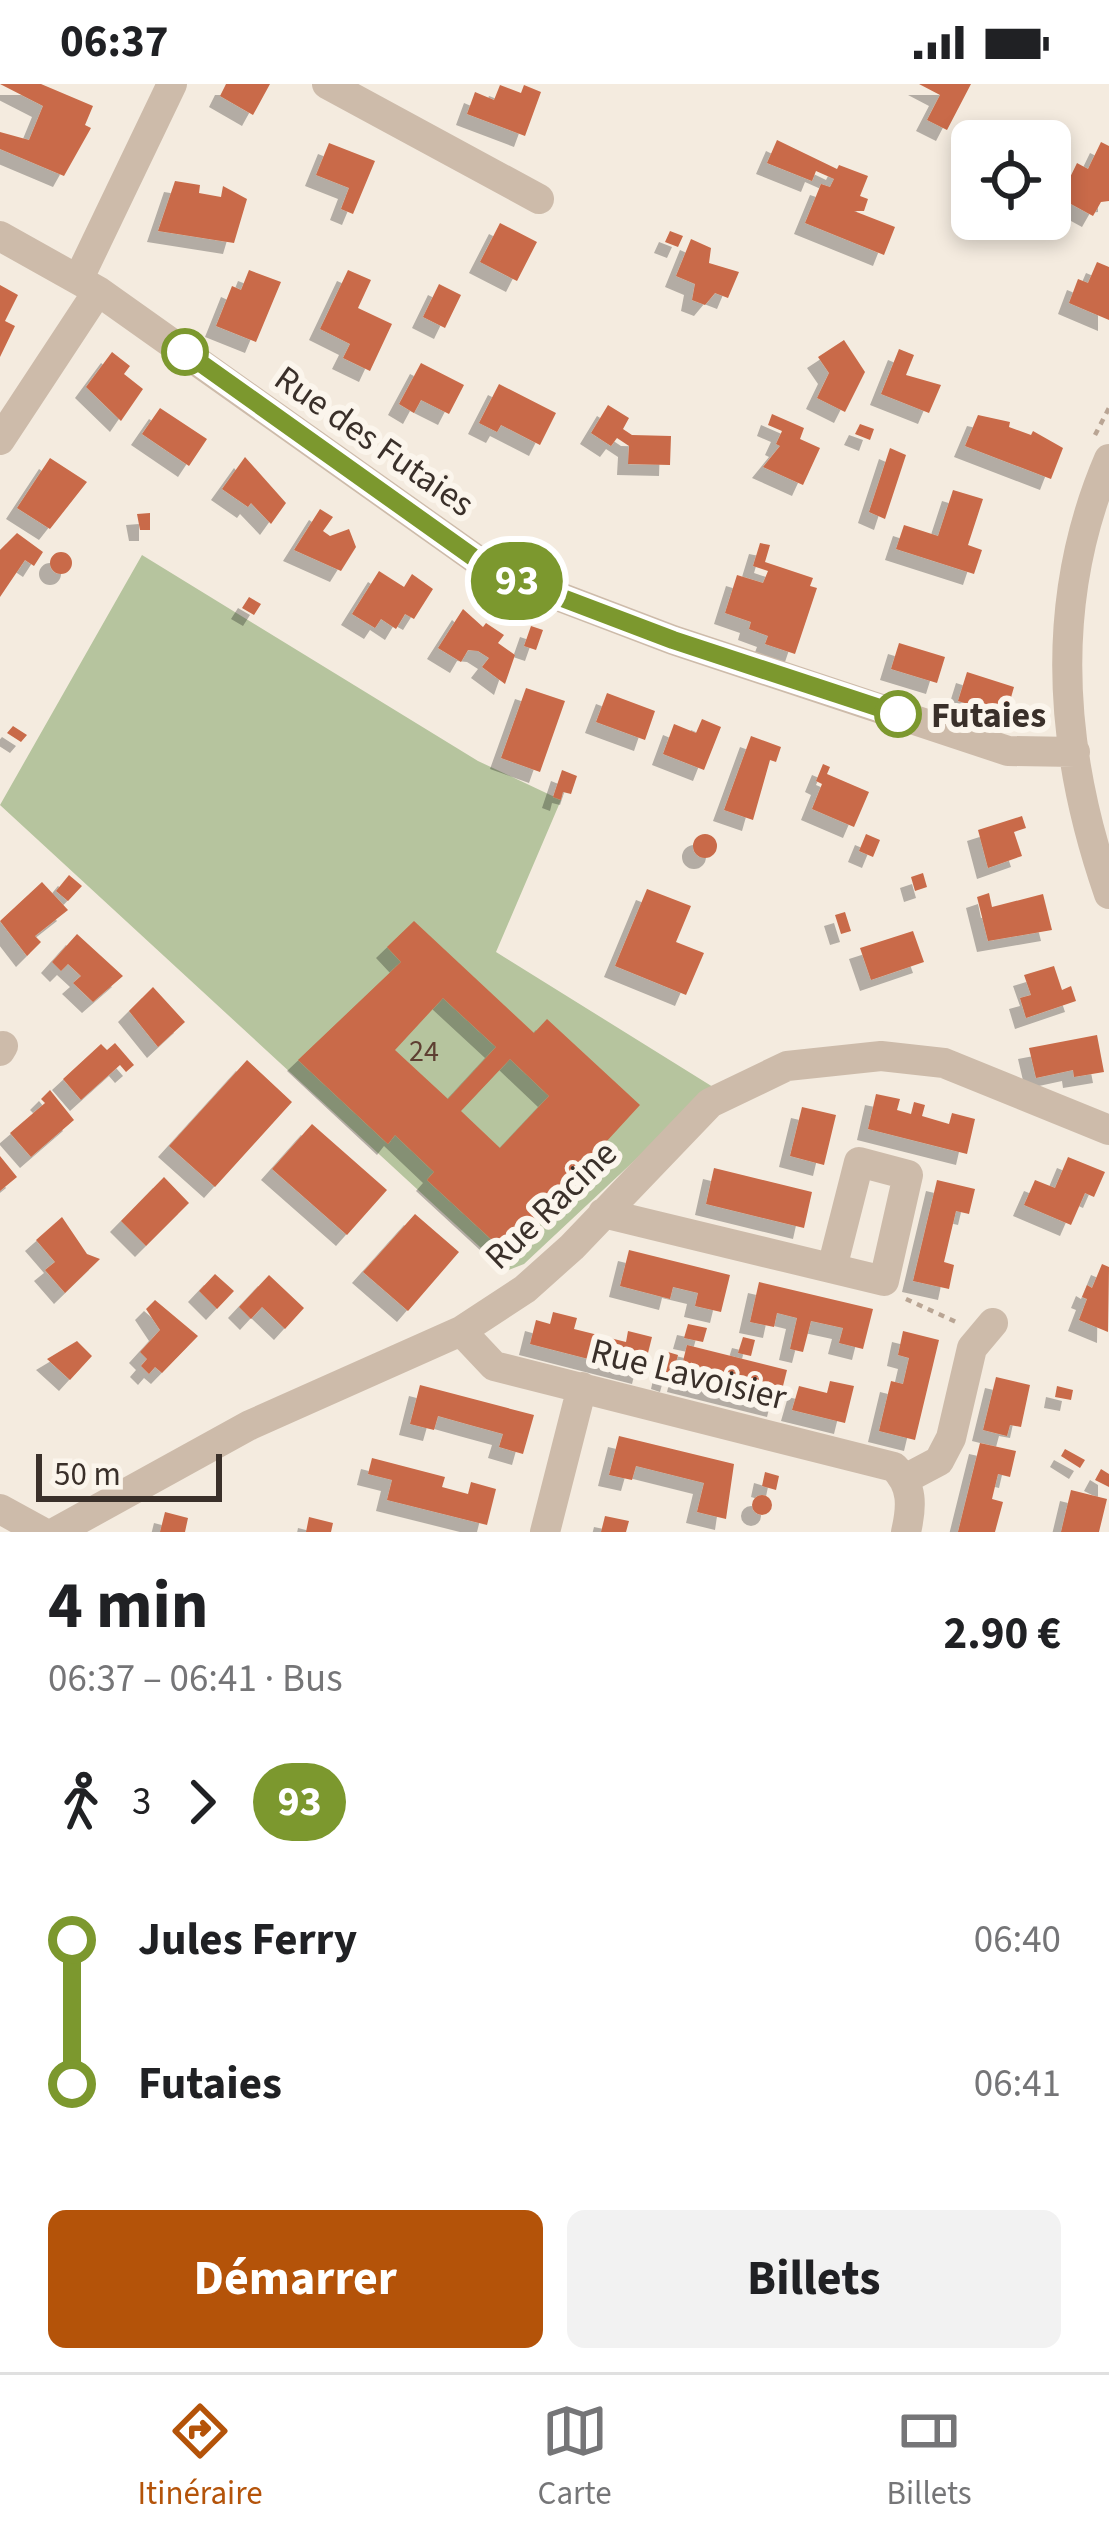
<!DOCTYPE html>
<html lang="fr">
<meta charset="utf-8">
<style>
:root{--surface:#fff;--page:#f2f2f2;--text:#202124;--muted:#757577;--line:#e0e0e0;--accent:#b45309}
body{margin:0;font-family:"Source Sans 3",sans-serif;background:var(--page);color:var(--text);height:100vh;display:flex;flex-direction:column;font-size:45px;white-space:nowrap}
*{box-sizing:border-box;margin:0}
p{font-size:39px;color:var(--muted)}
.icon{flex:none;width:66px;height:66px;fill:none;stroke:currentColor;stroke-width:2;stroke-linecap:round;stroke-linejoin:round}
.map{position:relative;height:1448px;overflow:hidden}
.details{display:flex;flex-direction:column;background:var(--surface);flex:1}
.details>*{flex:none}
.badge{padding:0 24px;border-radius:39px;font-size:42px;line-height:78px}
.fabs{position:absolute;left:951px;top:36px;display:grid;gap:24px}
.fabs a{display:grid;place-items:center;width:120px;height:120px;border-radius:18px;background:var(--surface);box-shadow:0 6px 18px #0003;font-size:60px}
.scale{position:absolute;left:36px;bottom:30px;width:186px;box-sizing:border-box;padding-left:12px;border:6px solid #3a302a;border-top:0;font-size:33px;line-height:42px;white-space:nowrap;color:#3a302a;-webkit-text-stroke:9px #fbf5ec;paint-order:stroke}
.map>.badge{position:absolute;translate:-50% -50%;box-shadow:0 0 0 6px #fff}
.legs{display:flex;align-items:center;gap:18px;height:132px;padding:0 48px;font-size:39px}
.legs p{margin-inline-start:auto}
.head{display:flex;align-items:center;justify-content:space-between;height:204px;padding:0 48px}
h1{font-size:66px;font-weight:700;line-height:90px}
.action{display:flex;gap:24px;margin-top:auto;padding:24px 48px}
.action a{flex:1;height:138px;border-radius:18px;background:var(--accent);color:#fff;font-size:48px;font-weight:700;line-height:138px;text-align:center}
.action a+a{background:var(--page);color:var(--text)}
ul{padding:0 48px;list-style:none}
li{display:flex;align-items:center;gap:42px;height:144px;font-size:45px}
li i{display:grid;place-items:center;width:18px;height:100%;margin:0 15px;background:currentColor}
li i::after{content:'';width:30px;height:30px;margin:-15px;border:9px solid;border-radius:50%;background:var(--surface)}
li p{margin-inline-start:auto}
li:first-child i{background:linear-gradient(#0000 50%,currentColor 0)}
li:last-child i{background:linear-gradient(currentColor 50%,#0000 0)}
.status{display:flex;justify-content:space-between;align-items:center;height:84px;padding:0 60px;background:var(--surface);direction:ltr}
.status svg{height:33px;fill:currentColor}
.tab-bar{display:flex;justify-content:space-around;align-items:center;height:168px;border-top:3px solid var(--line);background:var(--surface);font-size:33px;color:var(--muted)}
.tab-bar a{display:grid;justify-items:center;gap:6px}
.tab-bar .active{color:var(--accent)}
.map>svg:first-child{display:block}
.green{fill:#b6c49e}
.building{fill:#c96b48;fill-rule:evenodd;filter:url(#shadow)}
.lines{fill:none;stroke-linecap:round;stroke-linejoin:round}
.path{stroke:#b9a594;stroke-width:4.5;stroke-dasharray:6 6;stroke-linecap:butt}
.minor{stroke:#cdbbaa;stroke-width:30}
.line-1-casing{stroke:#fff;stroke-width:27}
.line-1{stroke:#7c982e;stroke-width:18}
.stop-1-dot{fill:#fff;stroke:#7c982e;stroke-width:6}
.labels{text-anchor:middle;stroke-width:12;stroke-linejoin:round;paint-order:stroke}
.number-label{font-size:30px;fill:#5e3f32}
.street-label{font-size:36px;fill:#3a302a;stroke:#fbf5ec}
.stop-label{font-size:36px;font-weight:bold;fill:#3a302a;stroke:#fbf5ec;text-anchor:start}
</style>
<div class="status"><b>06:37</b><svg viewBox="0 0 49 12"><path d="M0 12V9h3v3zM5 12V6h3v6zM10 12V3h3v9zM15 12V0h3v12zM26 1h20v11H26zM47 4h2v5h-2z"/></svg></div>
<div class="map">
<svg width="1109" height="1448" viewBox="0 0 1109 1448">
<defs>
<filter id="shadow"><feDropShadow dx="-11" dy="11" stdDeviation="0" flood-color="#0004"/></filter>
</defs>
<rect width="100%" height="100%" fill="#f4ebdf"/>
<path class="green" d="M142 471 478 677 561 716 496 868 713 1003 524 1180 506 1187 0 721Z"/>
<path class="building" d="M0 0H41L93 22 85 41 91 44 64 92 0 65V48L29 56 43 22Z
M226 0H270L253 31 220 12Z
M919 0H971L947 46 927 36 940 11Z
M500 1 521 9 524 1 541 8 525 52 467 30 475 8 494 16Z
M777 56 837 85 839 81 868 92 860 112 868 115 864 127H854L895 143 884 171 805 139 821 100 830 103 834 95 816 87 812 97 767 79Z
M1101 58 1109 62V117L1101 118 1093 132 1060 114 1077 79 1088 85Z
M329 59 375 77 353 130 341 125 349 104 316 91Z
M175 97 200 101 199 109 221 113 223 102 247 115 234 159 158 147Z
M500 139 537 158 517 197 480 178Z
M670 147 683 152 678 163 665 158Z
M691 155 711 164 709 179 739 188 728 214 715 209 705 221 692 216 695 200 676 192Z
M1097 178 1109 183V236L1069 219 1078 195 1088 199Z
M249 186 281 198 256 258 216 242 232 202 241 206Z
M348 186 371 196 358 224 392 240 370 287 343 274 350 260 320 245Z
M439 200 461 211 445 244 423 233Z
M0 201 18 211 5 237 15 242 0 273Z
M844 256 865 288 845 328 817 314 829 289 818 273Z
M899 265 914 271 906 291 941 301 929 329 881 310Z
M112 268 130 282 124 290 143 305 121 337 86 303Z
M421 279 464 301 449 330 421 316 414 329 399 320Z
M499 300 556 329 540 361 501 341 497 348 479 339Z
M608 321 629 334 623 345 632 351 671 352 670 381 628 380 629 362 617 354 611 362 591 349Z
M160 324 207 355 189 382 142 350Z
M772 330 804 344 800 355 820 364 803 401 763 383 780 362 776 360 782 347 768 341Z
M978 331 1010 338 1009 343 1031 351 1033 347 1063 364 1051 395 965 362Z
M860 340 874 345 870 356 855 350Z
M890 364 906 371 885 435 869 428Z
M245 373 286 419 271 440 251 419 248 423 222 405Z
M50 374 87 398 50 445 17 424Z
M953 406 983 415 968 461 982 466 974 490 896 465 904 441 938 452Z
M320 425 333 433 323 447 330 452 349 445 356 463 341 487 294 466Z
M150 429V446H140L137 430Z
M17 449 43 468 34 482 25 476 0 513V466Z
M760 459 770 461 765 478 813 494 810 502 817 504 795 570 765 560 768 552 749 545 751 538 725 529 737 491 763 499 768 487 753 482Z
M50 479a11 11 0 1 1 22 0a11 11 0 1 1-22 0Z
M379 487 404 503 412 490 433 505 414 535 405 530 396 545 381 535 375 544 352 530Z
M249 513 261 520 254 531 242 524Z
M463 525 483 543 486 539 504 551 498 559 515 571 505 600 482 583 489 574 478 567 468 566 461 578 438 564Z
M531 542 543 546 536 566 524 562Z
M899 559 945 573 937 599 891 585Z
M967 588 1014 603 1006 631 958 617Z
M526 604 565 617 540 688 501 674Z
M607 609 655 627 645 656 596 638Z
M702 635 721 643 704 686 663 670 674 640 696 649Z
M13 642 27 651 21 658 7 649Z
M751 652 781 663 776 678 770 676 753 736 724 726Z
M823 680 830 683 827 690 869 708 854 743 812 725 822 700 816 697Z
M562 686 577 692 571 710 563 708 561 716 553 713Z
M1022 732 1026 744 1014 748 1022 772 988 784 978 746Z
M693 762a12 12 0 1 1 24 0a12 12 0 1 1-24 0Z
M866 750 880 756 873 773 859 767Z
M923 789 927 803 915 807 911 793Z
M69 791 82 802 68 817 56 807Z
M42 798 68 826 35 852 41 858 27 872 0 837Z
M647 805 691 822 676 858 704 869 686 911 615 882Z
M989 809 992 823 1043 810 1052 846 988 857 977 813Z
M845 828 851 847 841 850 835 831Z
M414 837 534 949 547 935 640 1021 505 1168 427 1096 434 1088 395 1051 388 1060 298 976 401 878 387 863ZM443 914 496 963 448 1015 395 966ZM510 975 549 1012 500 1064 461 1027Z
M913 847 924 878 871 896 860 864Z
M77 850 123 892 93 918 73 899 81 892 68 880 61 887 52 878Z
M1054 882 1062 906 1071 902 1076 917 1026 934 1020 914 1031 911 1024 891Z
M153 903 185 938 158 963 129 927Z
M1097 951 1104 988 1074 993 1073 986 1036 994 1029 964Z
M115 959 134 981 126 988 120 981 81 1016 63 995 101 960 107 966Z
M247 976 292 1018 215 1103 169 1062Z
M50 1006 74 1036 31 1073 10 1049 45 1019 41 1015Z
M876 1010 900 1015 897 1026 911 1030 914 1018 925 1021 922 1032 949 1040 952 1029 975 1035 967 1070 868 1045Z
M802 1023 836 1031 824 1081 790 1072Z
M312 1040 387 1106 347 1151 272 1085Z
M0 1072 17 1093 0 1107Z
M1068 1073 1105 1088 1094 1113 1085 1109 1071 1141 1024 1121 1035 1096 1055 1104Z
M714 1084 812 1108 804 1144 706 1120Z
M164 1093 189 1119 146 1162 121 1137Z
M937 1096 975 1105 969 1130 956 1127 944 1178 954 1181 949 1205 913 1197Z
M415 1130 459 1168 408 1227 363 1188Z
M62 1133 87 1170 100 1175 65 1209 45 1186 55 1178 36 1156Z
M629 1166 730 1191 721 1228 695 1222 698 1209 673 1203 670 1215 620 1202Z
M1102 1180 1109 1183 1108 1248 1079 1236 1087 1215 1082 1213 1087 1201 1092 1204Z
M215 1190 234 1207 217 1225 199 1207Z
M269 1191 304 1224 285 1245 262 1223 251 1235 239 1223Z
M759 1198 873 1225 863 1265 839 1259 843 1244 811 1237 803 1268 790 1265 797 1234 777 1229 774 1243 750 1238Z
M155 1216 198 1252 162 1289 155 1283 149 1290 141 1282 147 1275 140 1268 160 1246 146 1225Z
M553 1228 577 1234 574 1245 626 1258 628 1247 652 1253 643 1289 530 1260 536 1236 550 1240Z
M688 1240 707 1244 703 1258 684 1254Z
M903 1247 939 1256 915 1356 879 1347 891 1297 903 1300 909 1274 898 1271Z
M743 1253 755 1256 751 1272 738 1269Z
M77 1257 92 1272 70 1296 47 1275Z
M687 1261 787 1286 778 1322 678 1297Z
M668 1268 678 1271 671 1297 662 1294Z
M996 1293 1030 1301 1021 1343 1010 1341 1007 1352 983 1346Z
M830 1297 854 1302 845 1339 792 1326 799 1302 827 1309Z
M420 1301 534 1331 523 1370 499 1363 503 1350 470 1341 438 1332 434 1346 410 1340Z
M1057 1302 1073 1306 1071 1316 1055 1313Z
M619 1352 734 1380 726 1435 697 1428 704 1399 636 1382 632 1396 609 1391Z
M980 1359 1016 1367 1010 1393 998 1390 992 1415 1003 1418 995 1448H958Z
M1065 1365 1085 1376 1080 1384 1061 1372Z
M372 1374 445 1393 442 1403 468 1410 471 1398 496 1405 487 1441 387 1416 392 1396 368 1390Z
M1101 1385 1109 1390V1403L1095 1396Z
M765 1388 779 1392 776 1406 762 1402Z
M1071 1406 1107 1415 1099 1448H1061Z
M752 1421a10 10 0 1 1 20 0a10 10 0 1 1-20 0Z
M165 1428 188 1434 185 1448H160Z
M605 1432 629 1437 626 1448H601Z
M309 1433 333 1439 331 1448H306Z"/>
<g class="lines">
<path class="path" d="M1095 351 1109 324
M906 1215 956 1238"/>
<path class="minor" d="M327 0 539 115
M0 152 98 207 494 488 673 556 1008 667 1075 668
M79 194 172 0
M0 356 98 207
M1109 375C1048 517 1059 666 1109 810
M0 967 3 962
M603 1129 884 1197 908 1091 859 1078 832 1184
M461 1247 494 1282 894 1383C913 1402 912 1422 906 1448
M905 1395 939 1377 951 1354 972 1264 993 1239
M0 1425 42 1448
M56 1448 250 1341 461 1247 525 1205 572 1163 710 1019 787 982 881 972 944 979 1109 1046
M545 1448 582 1303"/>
</g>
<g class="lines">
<g class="line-1-casing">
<path id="line-1" d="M185 268 494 488 673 556 898 630"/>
</g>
<use href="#line-1" class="line-1"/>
</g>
<g class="stop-1-dot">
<circle cx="185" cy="268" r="21"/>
<circle cx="898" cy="630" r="21"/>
</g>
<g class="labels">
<g class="number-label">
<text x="424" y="977">24</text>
</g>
<g class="street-label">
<text transform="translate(375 356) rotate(35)" y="13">Rue des Futaies</text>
<text transform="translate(550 1120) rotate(-44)" y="13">Rue Racine</text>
<text transform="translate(689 1289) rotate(14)" y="13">Rue Lavoisier</text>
</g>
<g class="stop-label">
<text x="931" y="643">Futaies</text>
</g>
</g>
</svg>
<div class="fabs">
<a><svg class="icon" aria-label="locate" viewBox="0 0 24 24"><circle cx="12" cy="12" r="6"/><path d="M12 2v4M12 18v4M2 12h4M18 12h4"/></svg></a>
</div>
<div class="scale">50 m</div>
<b class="badge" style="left:517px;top:497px;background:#7c982e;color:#fff">93</b>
</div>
<section class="details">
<div class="head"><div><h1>4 min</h1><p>06:37 – 06:41 · Bus</p></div><b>2.90 €</b></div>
<div class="legs"><svg class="icon" aria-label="walk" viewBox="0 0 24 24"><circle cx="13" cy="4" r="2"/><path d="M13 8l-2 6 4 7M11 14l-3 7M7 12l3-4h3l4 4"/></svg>3<svg class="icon" aria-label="forward" viewBox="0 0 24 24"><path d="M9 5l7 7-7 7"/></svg><b class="badge" style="background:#7c982e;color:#fff">93</b></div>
<ul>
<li><i style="color:#7c982e"></i><b>Jules Ferry</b><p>06:40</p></li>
<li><i style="color:#7c982e"></i><b>Futaies</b><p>06:41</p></li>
</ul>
<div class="action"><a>Démarrer</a><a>Billets</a></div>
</section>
<nav class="tab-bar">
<a class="active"><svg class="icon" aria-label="directions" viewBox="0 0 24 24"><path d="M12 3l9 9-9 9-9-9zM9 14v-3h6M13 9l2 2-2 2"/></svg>Itinéraire</a>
<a><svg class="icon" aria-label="map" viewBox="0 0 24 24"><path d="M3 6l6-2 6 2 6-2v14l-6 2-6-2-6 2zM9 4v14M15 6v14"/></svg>Carte</a>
<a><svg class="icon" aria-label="tickets" viewBox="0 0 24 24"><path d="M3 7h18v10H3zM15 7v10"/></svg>Billets</a>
</nav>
